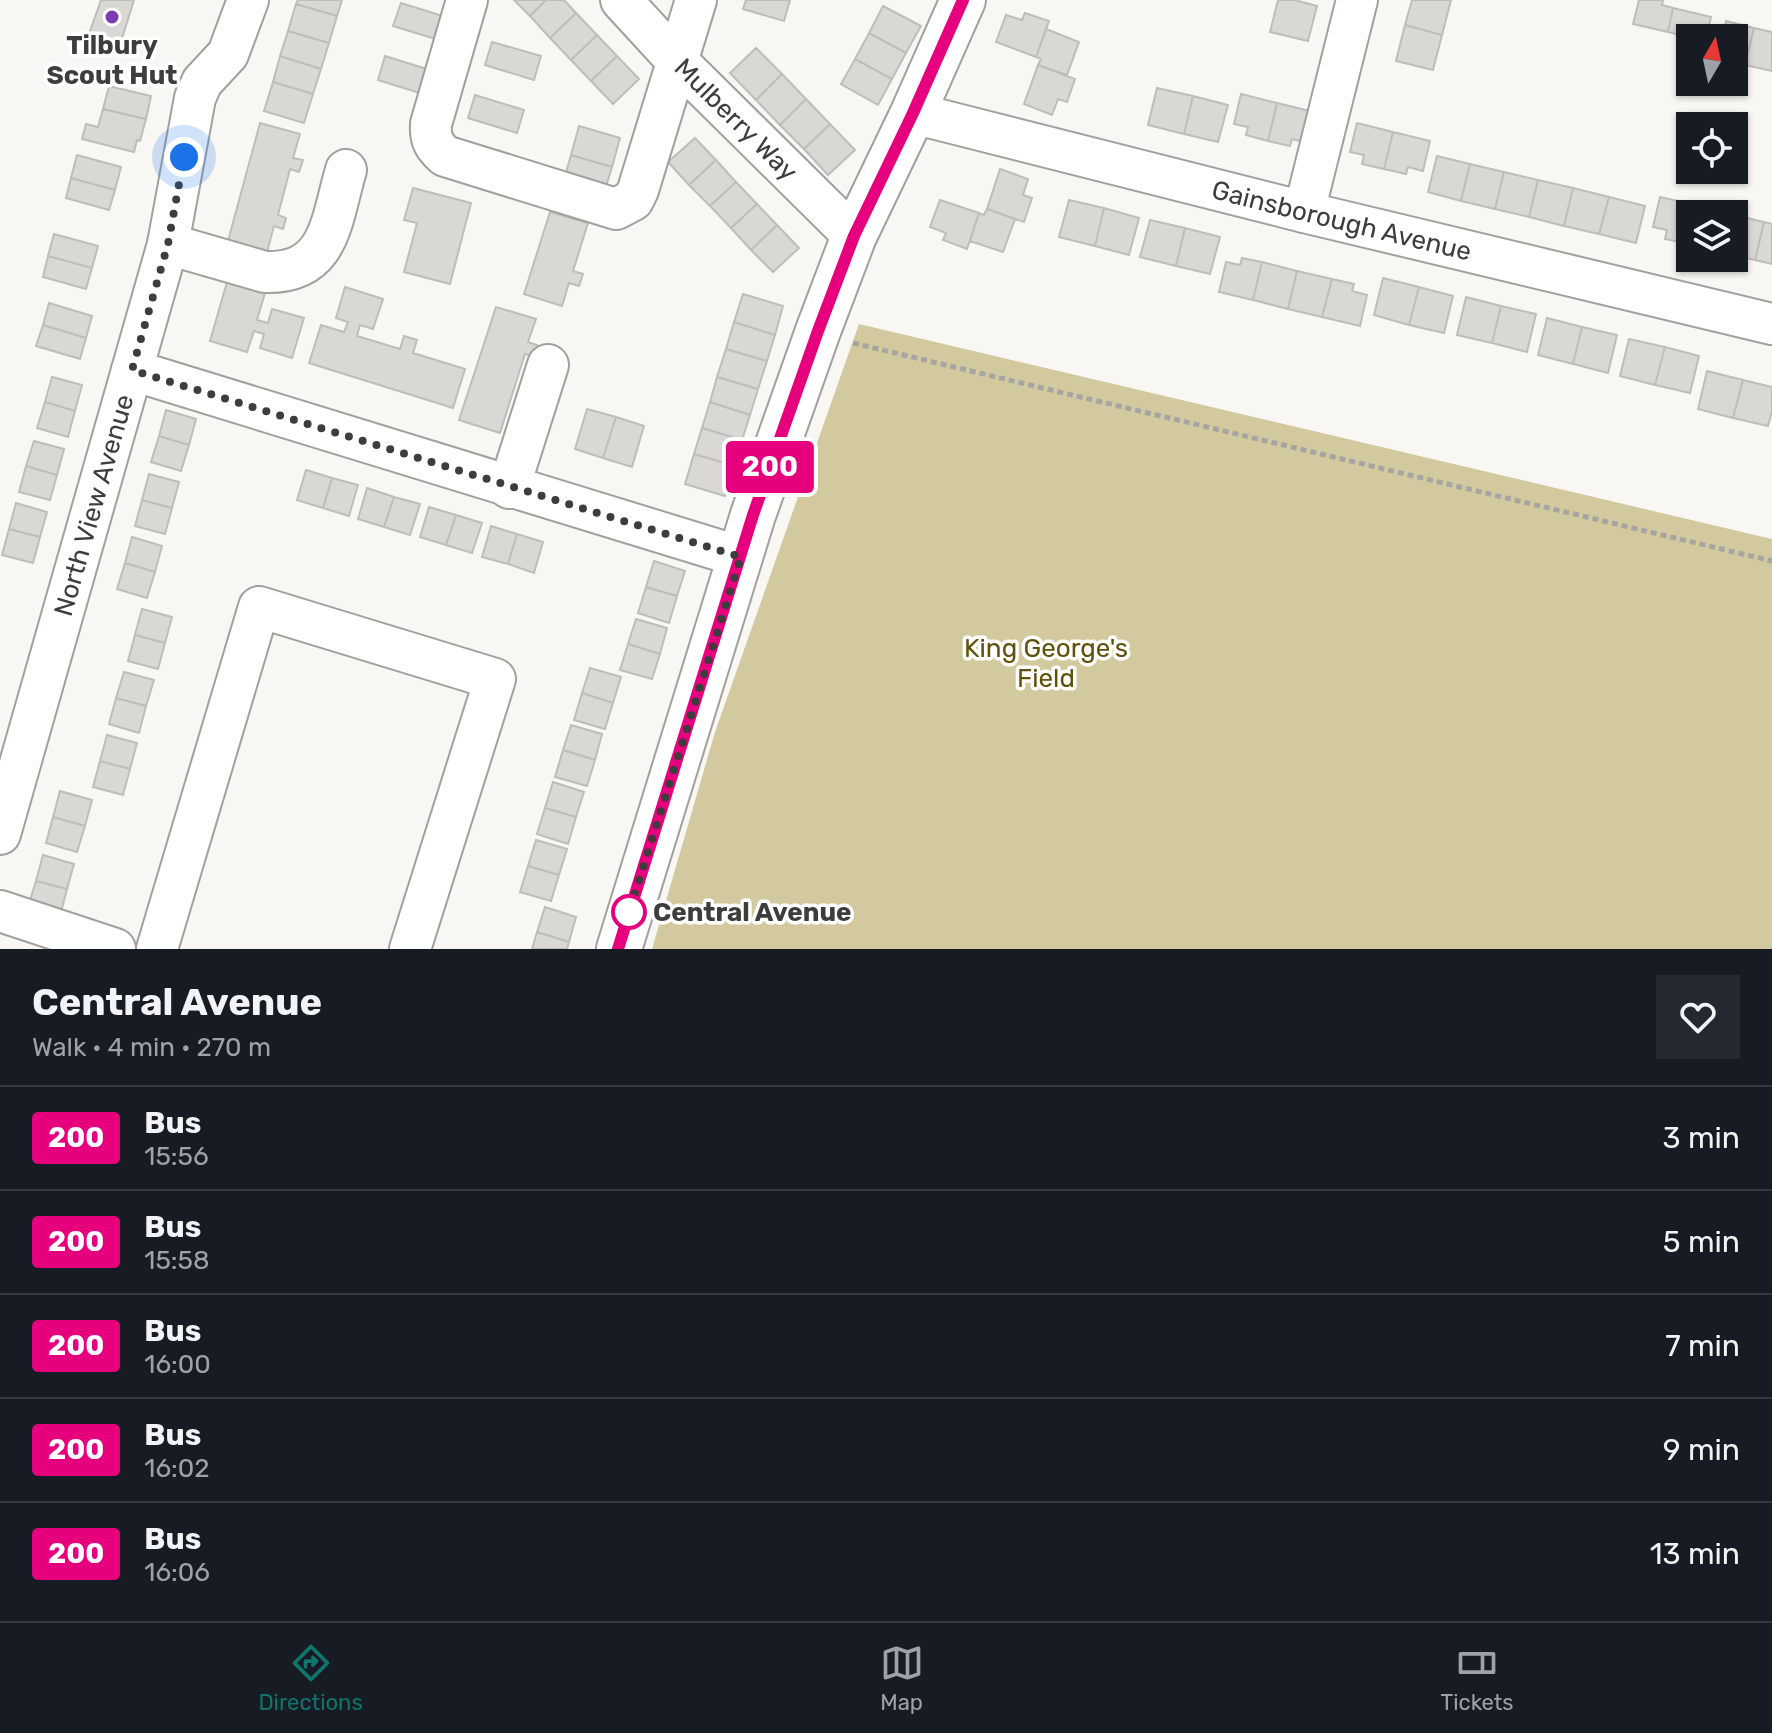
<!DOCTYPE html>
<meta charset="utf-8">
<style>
:root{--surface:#171b24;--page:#242831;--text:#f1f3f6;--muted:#9ea1a6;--line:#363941;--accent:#0f766e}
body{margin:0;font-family:Rubik,sans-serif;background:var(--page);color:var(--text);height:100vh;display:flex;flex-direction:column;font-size:30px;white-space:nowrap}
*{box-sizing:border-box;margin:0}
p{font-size:26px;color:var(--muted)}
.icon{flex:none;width:44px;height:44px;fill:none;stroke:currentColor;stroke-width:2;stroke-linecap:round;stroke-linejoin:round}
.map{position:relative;height:949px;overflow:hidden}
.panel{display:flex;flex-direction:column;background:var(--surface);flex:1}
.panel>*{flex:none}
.badge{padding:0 16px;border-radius:6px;font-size:28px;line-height:52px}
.needle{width:52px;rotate:9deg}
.fabs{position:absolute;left:1676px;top:24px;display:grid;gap:16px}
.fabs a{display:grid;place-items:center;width:72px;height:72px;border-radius:0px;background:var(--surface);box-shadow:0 2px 6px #0004;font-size:40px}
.you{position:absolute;width:40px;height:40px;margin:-20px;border:6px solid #fff;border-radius:50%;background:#1a73e8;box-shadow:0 0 0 12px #1a73e833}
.map>.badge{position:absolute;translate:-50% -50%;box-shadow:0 0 0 4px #fff}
.round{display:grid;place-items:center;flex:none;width:84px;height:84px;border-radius:0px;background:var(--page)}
.overview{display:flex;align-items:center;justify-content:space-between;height:136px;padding:0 32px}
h1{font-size:38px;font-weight:700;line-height:60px}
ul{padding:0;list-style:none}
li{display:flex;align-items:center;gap:24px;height:104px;padding:0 32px;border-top:2px solid var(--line)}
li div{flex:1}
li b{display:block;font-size:30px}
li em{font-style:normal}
li .badge{min-width:88px;font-weight:700;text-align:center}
.dock{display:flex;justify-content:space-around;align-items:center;height:112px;border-top:2px solid var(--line);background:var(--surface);font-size:22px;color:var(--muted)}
.dock a{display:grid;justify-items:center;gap:4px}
.dock .selected{color:var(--accent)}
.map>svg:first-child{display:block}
.green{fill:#d3c99e}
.building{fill:#d9d8d4;stroke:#bebdb9;stroke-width:2}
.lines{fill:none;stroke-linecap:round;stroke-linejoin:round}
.minor-casing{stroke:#a1a09c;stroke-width:44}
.major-casing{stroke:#a1a09c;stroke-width:48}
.path{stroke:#a6a5a2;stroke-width:5;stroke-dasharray:6 4;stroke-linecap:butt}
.minor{stroke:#fff;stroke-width:40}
.major{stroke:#fff;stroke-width:44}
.line-casing{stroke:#fff;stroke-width:18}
.line{stroke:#e6007e;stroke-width:12}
.walk{stroke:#3d3d3b;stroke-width:8;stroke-dasharray:0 14.4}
.poi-dot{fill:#7b3cb1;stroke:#fff;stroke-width:3}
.stop-dot{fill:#fff;stroke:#e6007e;stroke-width:4}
.labels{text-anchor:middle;stroke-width:7;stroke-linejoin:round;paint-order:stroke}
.poi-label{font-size:26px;font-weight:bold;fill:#3d3d3b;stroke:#fff}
.street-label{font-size:26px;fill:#3d3d3b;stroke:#fff}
.park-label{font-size:26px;fill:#5f500b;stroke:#fff}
.stop-label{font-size:26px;font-weight:bold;fill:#3d3d3b;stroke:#fff;text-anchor:start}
</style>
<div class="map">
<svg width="1772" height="949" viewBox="0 0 1772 949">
<rect width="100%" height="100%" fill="#f8f7f3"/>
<path class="green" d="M859 324 1772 539V949H652L715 732Z"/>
<path class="building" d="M101 0H134L120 45 89 34Z
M298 0H342L337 16 296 4Z
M514 0H546L530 16Z
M546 0H564L576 13 550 38 530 16Z
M746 0H790L784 21 743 9Z
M1278 0H1295L1317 6 1308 41 1270 32Z
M1412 0H1451L1442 35 1405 25Z
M1639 0H1663L1662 5 1673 8 1668 32 1633 24Z
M401 3 449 18 442 41 393 26Z
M296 4 337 16 329 43 288 31Z
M883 6 921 26 906 53 869 33Z
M1673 8 1711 17 1706 38H1690V52L1677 48 1680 35 1668 32Z
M576 13 597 35 571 60 550 38Z
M1025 13 1049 21 1036 57 996 42 1006 15 1022 20Z
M1726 21 1754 28 1745 65 1734 62V38H1722Z
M1405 25 1442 35 1433 70 1396 61Z
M1754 28 1772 32V71L1745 65Z
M1046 29 1079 42 1067 75 1038 65 1041 59 1036 57Z
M288 31 329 43 321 69 280 56Z
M869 33 906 53 892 79 855 59Z
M597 35 617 56 591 81 571 60Z
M492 42 541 56 534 80 485 65Z
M756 48 782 74 756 100 730 73Z
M280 56 321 69 313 94 273 82Z
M385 56 433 71 426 95 378 80Z
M617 56 639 79 613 104 591 81Z
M855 59 892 79 878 105 841 84Z
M1038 65 1075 79 1067 102 1058 99 1052 115 1024 104Z
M782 74 806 99 780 125 756 100Z
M273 82 313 94 304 123 264 111Z
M109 86 151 96 146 119 103 109Z
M1157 88 1193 96 1184 134 1148 125Z
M1241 94 1277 103 1268 141 1246 135 1248 127 1234 124Z
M475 95 524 110 517 133 468 118Z
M1193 96 1228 105 1218 142 1184 134Z
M806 99 830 124 804 149 780 125Z
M1277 103 1314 112 1307 143 1292 139 1290 146 1268 141Z
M103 109 146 119 140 141 137 140 134 152 82 139 86 124 98 127Z
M260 123 300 134 293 158 303 160 299 172 290 169 278 215 286 218 283 229 274 226 267 252 228 241Z
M1357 123 1393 132 1384 169 1362 164 1364 155 1350 152Z
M830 124 855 150 828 175 804 149Z
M579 126 620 138 612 167 571 155Z
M1393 132 1430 141 1423 171 1408 167 1406 174 1384 169Z
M695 138 716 160 689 185 668 162Z
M77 155 121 167 115 190 71 178Z
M571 155 612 167 603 196 563 183Z
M1437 156 1470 164 1461 201 1428 192Z
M716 160 736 182 710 206 689 185Z
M1470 164 1504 172 1495 209 1461 201Z
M1000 169 1028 179 1023 195 1032 198 1024 222 987 209Z
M1504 172 1538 180 1529 217 1495 209Z
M71 178 115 190 109 210 66 198Z
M1538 180 1573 188 1564 226 1529 217Z
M736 182 757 204 731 228 710 206Z
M413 188 471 203 450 284 404 272 417 223 404 220Z
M1573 188 1609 197 1599 234 1564 226Z
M1609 197 1645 206 1636 243 1599 234Z
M1660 197 1695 205 1692 214H1690L1685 243 1665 239 1667 230 1653 227Z
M940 200 979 213 967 249 943 240 946 233 930 227Z
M1069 200 1104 208 1095 246 1059 237Z
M757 204 777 225 751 250 731 228Z
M1695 205 1729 214H1692Z
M1104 208 1139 218 1129 255 1095 246Z
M987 209 1015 219 1003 252 970 241 979 213 984 215Z
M550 212 588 223 573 271 583 274 579 286 569 283 562 306 524 294Z
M1734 215 1764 222 1755 260 1734 255Z
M1150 220 1185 228 1176 266 1140 257Z
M1764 222 1772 224V264L1755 260Z
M777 225 799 248 773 272 751 250Z
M1185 228 1220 237 1210 274 1176 266Z
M54 234 98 246 92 268 48 256Z
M48 256 92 268 86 289 43 277Z
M1242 258 1262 262 1253 300 1219 292 1226 262 1240 265Z
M1262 262 1297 271 1288 309 1253 300Z
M1297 271 1332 279 1322 317 1288 309Z
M1383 278 1419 287 1409 325 1374 315Z
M1332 279 1354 284 1352 291 1367 295 1360 326 1322 317Z
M227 282 265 293 257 320 268 323 272 309 304 318 292 358 260 348 264 334 254 331 247 352 210 341Z
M345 287 383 299 373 329 360 325 357 336 400 349 404 336 417 340 413 353 465 369 453 408 309 363 321 325 344 332 348 322 336 318Z
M1419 287 1453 296 1444 333 1409 325Z
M743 294 783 306 775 335 734 322Z
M1466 297 1501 306 1492 343 1457 335Z
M49 303 92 316 86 338 43 325Z
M1501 306 1536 314 1527 352 1492 343Z
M496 307 536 319 528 342 539 346 536 357 525 354 500 433 459 420Z
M1547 318 1582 327 1573 364 1538 355Z
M734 322 775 335 767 361 726 349Z
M43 325 86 338 80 359 36 346Z
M1582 327 1617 335 1608 373 1573 364Z
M1629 339 1665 347 1655 385 1620 376Z
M1665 347 1699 356 1690 393 1655 385Z
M726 349 767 361 758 389 717 377Z
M1707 371 1743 380 1733 418 1698 409Z
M52 377 82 385 75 411 45 402Z
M717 377 758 389 750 415 710 402Z
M1743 380 1772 387V411L1768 426 1733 418Z
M45 402 75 411 68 437 37 428Z
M710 402 750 415 742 440 702 428Z
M587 409 616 417 603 458 575 449Z
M166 410 196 419 189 445 159 436Z
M616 417 644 426 632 467 603 458Z
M702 428 742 440 735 466 694 454Z
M159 436 189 445 181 471 151 462Z
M34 441 64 449 57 475 26 466Z
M694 454 735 466 725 496 685 484Z
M26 466 57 475 50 500 19 492Z
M306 470 332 478 323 508 297 500Z
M149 474 179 482 172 508 142 500Z
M332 478 358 485 349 516 323 508Z
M367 488 394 497 384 527 358 519Z
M394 497 420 504 410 535 384 527Z
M142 500 172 508 165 534 135 526Z
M16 503 47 512 40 537 9 529Z
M429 507 456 515 446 545 420 537Z
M456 515 482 523 472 553 446 545Z
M491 526 517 534 508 564 482 557Z
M9 529 40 537 33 563 2 555Z
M517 534 543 542 534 573 508 564Z
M132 537 162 546 155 572 125 563Z
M654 561 685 571 677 596 646 587Z
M125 563 155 572 147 598 117 589Z
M646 587 677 596 669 623 638 613Z
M142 609 172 617 165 643 135 635Z
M636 619 667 628 660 654 628 644Z
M135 635 165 643 158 669 128 661Z
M628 644 660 654 652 679 620 670Z
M590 668 621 677 613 703 582 693Z
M124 672 154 680 146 706 116 698Z
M582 693 613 703 605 729 574 720Z
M116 698 146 706 139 733 109 724Z
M571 725 602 734 595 760 563 750Z
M107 735 137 743 130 769 100 761Z
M563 750 595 760 587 786 555 777Z
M100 761 130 769 123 795 93 787Z
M553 782 584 792 576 817 545 808Z
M60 791 92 800 85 826 53 817Z
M545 808 576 817 568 844 537 834Z
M53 817 85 826 77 852 46 843Z
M536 840 567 849 559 875 528 866Z
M43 855 74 864 67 889 36 881Z
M528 866 559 875 551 901 520 892Z
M36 881 67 889 60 916 28 907Z
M545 907 576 917 569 942 537 932Z
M537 932 569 942 567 949H532Z"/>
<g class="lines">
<g class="minor-casing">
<g id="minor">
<path d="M467 0 431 124C430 140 434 146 445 156L616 209 633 200 638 190 696 0"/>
<path id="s1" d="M621 0 677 61 854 236"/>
<path id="s2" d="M913 113 1304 212 1772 324"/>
<path d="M1304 212 1357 0"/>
<path d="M168 244 265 272C331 274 331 220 346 170"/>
<path d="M132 370 741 557"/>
<path d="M509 488 548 365"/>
<path id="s3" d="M0 834 168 244 195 98 202 82 228 54 248 0"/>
<path d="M0 911 115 949"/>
<path d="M157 949 259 607 495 679 410 949"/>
</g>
</g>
<g class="major-casing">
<path id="major" d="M619 949 753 515 818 331 854 236 913 113 963 0"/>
</g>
<path class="path" d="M853 343 1772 561"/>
<use href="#minor" class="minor"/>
<use href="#major" class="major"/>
</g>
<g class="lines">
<g class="line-casing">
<path id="line" d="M618 949 753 515 818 331 854 236 913 113 963 0"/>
</g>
<use href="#line" class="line"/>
<path class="walk" d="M184 157 168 244 132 370 741 557 629 912"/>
</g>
<circle class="poi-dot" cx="112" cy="17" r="8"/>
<circle class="stop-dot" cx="629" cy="912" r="16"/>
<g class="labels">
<g class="poi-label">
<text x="112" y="54">Tilbury<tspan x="112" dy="30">Scout Hut</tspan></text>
</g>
<g class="street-label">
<text dy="9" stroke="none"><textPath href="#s1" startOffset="166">Mulberry Way</textPath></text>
<text dy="9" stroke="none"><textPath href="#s2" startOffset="442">Gainsborough Avenue</textPath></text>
<text dy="9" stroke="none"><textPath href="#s3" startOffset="342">North View Avenue</textPath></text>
</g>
<g class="park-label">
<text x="1046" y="657">King George's<tspan x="1046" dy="30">Field</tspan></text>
</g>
<g class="stop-label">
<text x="653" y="921">Central Avenue</text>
</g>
</g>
</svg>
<div class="fabs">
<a><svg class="needle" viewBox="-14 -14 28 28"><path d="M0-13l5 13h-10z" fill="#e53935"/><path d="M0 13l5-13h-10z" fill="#9ea1a6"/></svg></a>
<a><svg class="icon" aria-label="locate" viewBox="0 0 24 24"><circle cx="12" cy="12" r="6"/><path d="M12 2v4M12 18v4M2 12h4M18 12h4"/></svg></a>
<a><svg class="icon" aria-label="layers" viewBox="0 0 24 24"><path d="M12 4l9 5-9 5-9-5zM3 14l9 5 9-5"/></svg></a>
</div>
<div class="you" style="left:184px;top:157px"></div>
<b class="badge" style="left:770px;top:467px;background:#e6007e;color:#fff">200</b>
</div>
<section class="panel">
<div class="overview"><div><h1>Central Avenue</h1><p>Walk · 4 min · 270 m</p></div><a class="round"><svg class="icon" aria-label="heart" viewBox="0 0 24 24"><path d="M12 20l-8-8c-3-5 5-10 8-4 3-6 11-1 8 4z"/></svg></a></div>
<ul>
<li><span class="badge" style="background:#e6007e;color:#fff">200</span><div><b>Bus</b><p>15:56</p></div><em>3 min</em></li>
<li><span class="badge" style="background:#e6007e;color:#fff">200</span><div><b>Bus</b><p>15:58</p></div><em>5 min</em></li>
<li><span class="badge" style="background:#e6007e;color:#fff">200</span><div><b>Bus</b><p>16:00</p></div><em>7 min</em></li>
<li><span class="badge" style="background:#e6007e;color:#fff">200</span><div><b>Bus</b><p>16:02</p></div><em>9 min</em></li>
<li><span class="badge" style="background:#e6007e;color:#fff">200</span><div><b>Bus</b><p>16:06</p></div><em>13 min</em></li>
</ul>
</section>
<nav class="dock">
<a class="selected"><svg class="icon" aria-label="directions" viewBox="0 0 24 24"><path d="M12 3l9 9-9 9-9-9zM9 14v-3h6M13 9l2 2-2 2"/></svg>Directions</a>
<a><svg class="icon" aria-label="map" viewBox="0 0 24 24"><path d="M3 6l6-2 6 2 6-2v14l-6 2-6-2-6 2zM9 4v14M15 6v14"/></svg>Map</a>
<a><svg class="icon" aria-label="tickets" viewBox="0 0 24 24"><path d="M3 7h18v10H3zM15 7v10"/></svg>Tickets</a>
</nav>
